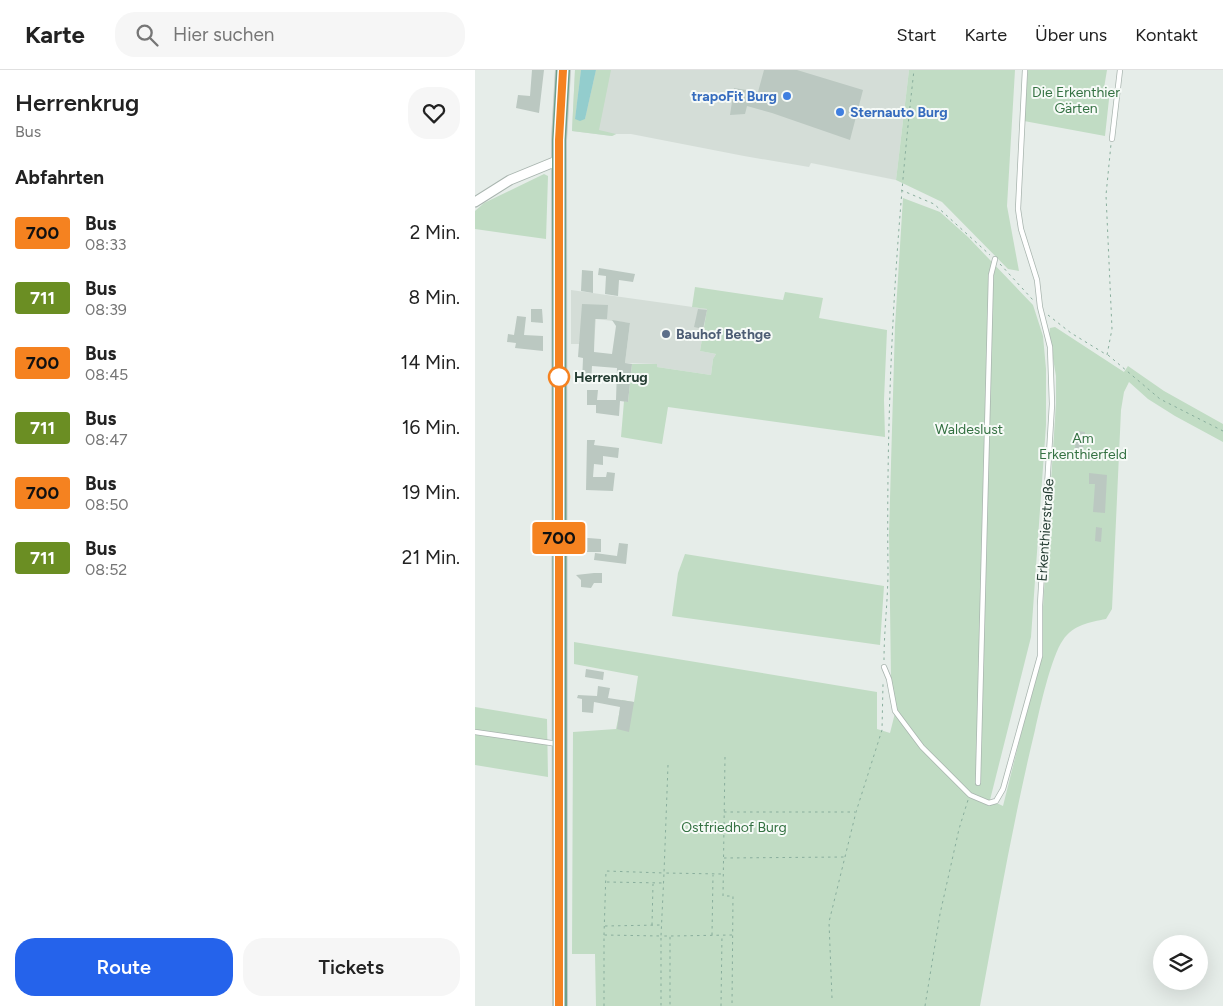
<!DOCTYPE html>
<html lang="de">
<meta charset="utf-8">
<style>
:root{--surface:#fff;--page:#f6f6f6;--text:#222;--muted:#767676;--line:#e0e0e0;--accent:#2563eb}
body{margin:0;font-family:Figtree,sans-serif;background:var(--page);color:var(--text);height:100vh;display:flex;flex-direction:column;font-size:19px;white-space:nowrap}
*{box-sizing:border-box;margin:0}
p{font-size:16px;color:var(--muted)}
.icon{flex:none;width:28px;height:28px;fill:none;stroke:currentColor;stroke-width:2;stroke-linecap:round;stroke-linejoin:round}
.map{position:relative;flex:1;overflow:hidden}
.side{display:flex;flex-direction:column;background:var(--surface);width:475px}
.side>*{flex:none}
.badge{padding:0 10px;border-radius:4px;font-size:18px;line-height:32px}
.tools{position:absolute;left:678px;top:865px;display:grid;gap:10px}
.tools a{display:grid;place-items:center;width:55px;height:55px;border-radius:50%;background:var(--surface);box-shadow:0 5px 20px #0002;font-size:25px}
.map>.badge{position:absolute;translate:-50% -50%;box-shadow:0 0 0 2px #fff}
h2{padding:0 15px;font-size:19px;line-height:45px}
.round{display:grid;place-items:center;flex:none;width:52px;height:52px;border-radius:20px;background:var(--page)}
.headline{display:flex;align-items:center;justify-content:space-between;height:85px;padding:0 15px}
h1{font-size:24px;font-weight:600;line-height:38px}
.cta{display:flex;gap:10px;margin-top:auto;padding:10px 15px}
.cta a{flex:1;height:58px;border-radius:20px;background:var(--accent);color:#fff;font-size:20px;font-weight:600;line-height:58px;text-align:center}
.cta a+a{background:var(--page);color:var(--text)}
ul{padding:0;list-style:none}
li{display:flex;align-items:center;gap:15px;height:65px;padding:0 15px}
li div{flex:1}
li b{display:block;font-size:19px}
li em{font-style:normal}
li .badge{min-width:55px;font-weight:700;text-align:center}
header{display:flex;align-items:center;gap:30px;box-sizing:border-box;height:70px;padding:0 25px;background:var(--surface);border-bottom:1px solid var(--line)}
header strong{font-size:24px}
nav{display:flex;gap:28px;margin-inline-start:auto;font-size:18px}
.search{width:350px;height:45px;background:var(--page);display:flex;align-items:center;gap:12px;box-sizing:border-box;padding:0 18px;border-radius:20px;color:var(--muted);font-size:19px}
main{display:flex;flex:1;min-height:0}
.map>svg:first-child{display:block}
.built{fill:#d4ddd7}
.green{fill:#c1dcc4}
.water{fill:#93cdcd}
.building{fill:#bbc8c1}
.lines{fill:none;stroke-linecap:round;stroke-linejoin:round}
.service-casing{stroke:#a9b5af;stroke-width:6}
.minor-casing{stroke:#a9b5af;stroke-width:11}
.primary-casing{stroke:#c2c9c6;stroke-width:16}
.path{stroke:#89ae9d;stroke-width:1;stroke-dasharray:2.5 4;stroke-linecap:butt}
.service{stroke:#fff;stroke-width:4.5}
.minor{stroke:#fff;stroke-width:9}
.primary{stroke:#6e9f8b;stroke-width:14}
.line-casing{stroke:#fff;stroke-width:11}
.line{stroke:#f58220;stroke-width:8}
.shop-dot{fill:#3f7fe0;stroke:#f6faf7;stroke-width:2}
.service-dot{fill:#5c6f8a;stroke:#f6faf7;stroke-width:2}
.stop-dot{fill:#fff;stroke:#f58220;stroke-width:2.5}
.labels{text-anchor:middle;stroke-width:4;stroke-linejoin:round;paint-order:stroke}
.park-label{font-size:14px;fill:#347142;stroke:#f6faf7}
.shop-label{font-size:14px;font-weight:bold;fill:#366cbe;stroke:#f6faf7;text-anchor:end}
.service-label{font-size:14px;font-weight:bold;fill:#4e5e75;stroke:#f6faf7;text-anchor:start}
.stop-label{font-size:14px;font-weight:bold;fill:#263e34;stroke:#f6faf7;text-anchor:start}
.street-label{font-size:14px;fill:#263e34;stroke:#f6faf7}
</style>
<header>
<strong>Karte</strong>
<div class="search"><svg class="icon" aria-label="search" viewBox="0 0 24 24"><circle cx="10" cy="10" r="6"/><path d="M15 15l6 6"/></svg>Hier suchen</div>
<nav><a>Start</a><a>Karte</a><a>Über uns</a><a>Kontakt</a></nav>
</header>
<main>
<section class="side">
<div class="headline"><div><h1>Herrenkrug</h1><p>Bus</p></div><a class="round"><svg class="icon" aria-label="heart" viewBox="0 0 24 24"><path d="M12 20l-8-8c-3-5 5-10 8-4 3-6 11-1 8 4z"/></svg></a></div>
<h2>Abfahrten</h2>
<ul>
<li><span class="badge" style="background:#f58220;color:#111">700</span><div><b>Bus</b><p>08:33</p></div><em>2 Min.</em></li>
<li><span class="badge" style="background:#6b8e23;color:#fff">711</span><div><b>Bus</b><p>08:39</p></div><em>8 Min.</em></li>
<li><span class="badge" style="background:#f58220;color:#111">700</span><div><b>Bus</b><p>08:45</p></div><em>14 Min.</em></li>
<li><span class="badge" style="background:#6b8e23;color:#fff">711</span><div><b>Bus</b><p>08:47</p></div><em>16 Min.</em></li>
<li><span class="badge" style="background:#f58220;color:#111">700</span><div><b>Bus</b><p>08:50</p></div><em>19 Min.</em></li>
<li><span class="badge" style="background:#6b8e23;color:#fff">711</span><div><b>Bus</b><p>08:52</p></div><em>21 Min.</em></li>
</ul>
<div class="cta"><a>Route</a><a>Tickets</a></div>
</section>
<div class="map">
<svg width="748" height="936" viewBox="0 0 748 936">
<rect width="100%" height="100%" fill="#e6ede9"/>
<path class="built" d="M100 0H434L421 110 336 93 334 97 269 86 156 64H141L137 66 97 61Z
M96 220 232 239 225 281 241 284 238 289 236 305 182 297 181 294 150 293 155 253 121 249 119 272 104 270V274H96Z"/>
<path class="green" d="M100 0H106L100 49H110L121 0H136L124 60 141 64 137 66 97 61Z
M434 0H540L532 136 544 201 533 199 467 132 421 110Z
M553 0H632L629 18 635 20 630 66 549 51Z
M69 104 73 106 71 169 0 159V141L9 133Z
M428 128 465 142 493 167 558 235 568 266 571 299V355L556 567 515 730 528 736 567 580 568 537 581 333V306L574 265 575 258 580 257 649 302 653 296 689 321 748 354V372L700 346 673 329 654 312 649 322 646 340 637 539 631 549C615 552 598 555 588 570 576 587 565 638 560 660 538 751 522 844 505 936H121L120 884H97L98 662 141 659 147 630 159 632 163 606 99 594V572L402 622V659L415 663 421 639 416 610 414 463 420 256Z
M220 217 308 230 310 222 348 228 344 248 412 260 409 330 410 367 193 337 187 374 146 367 149 331 153 332 157 294H182V297L236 305 238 289 241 284 225 281 232 239 217 237Z
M210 484 409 516 405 575 197 546 203 503Z
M0 637 72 649 73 707 0 695Z"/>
<path class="water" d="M106 0H121L110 49 105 51 100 49Z"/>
<path class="building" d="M57 0H69L64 43 41 38 43 25 55 26Z
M289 0H322L388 20 375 70 297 43 272 36 270 44 255 45 259 18 283 22Z
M124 198 160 204 158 212 144 210 143 226 130 224 131 206 123 205Z
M107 200 118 201V223L106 221Z
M107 234 133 235 132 249H120L119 282 137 284 141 256 137 250 155 253 150 293 157 294 153 332 145 331 144 346 121 343V335H112V320H123L122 330H141L142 298 117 296 116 313H107L108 288 103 287Z
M56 239H67L68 253 56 252Z
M223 239 232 240 228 259 219 257Z
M42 246 51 247 49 265 68 266V281L40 278 41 273 32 272 33 264 39 265Z
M602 361 610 362 608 379 600 378Z
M112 370H120L119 375 144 378 143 388 128 386V395L119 394 118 407H131L132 402 140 403 138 421 111 420Z
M614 403 632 405 630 443 618 442 620 414H614Z
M621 457 627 458 626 472 620 471Z
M100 467 126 469V482H100Z
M144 473 153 474 151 494 119 490 120 483 142 486Z
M119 503H127V513H119L116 518 106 517V510L101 505Z
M111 599 129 602 128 610 110 607Z
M123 616 135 618 133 628 159 632 154 662 142 659 145 637 119 632 118 643 107 642V629L102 628 103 625 122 626Z"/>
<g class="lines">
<g class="service-casing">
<path id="service" d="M637 69 645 0
M409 597 414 609 420 641 447 677 495 725 514 733 521 731 528 719 565 586V535L577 334 575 277 565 237 562 210 546 159 543 139 550 0
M0 662 83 674
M503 713 516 205 520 189"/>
</g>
<g class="minor-casing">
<path id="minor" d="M0 132 35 110 84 90"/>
</g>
<g class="primary-casing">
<path id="primary" d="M85 936 84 70 88 0"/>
</g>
<path class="path" d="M426 120 459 134 515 185
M525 194 558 230
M573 245 596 263 632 285 637 259 631 125 636 74
M633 285 685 329 748 361
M409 590C409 560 413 530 413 500 411 331 420 167 439 0
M250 687 248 826H258L257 936
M193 695 189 803 247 804
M249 742H380
M249 788 370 787
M132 812 188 813
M177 855 178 814
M130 856 186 855
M129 865 131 801 189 803 186 866H195V936
M237 865 238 805
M196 866 257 865
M357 928 354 852 381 742 407 660 408 614
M129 936V865L186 866V936
M246 936 247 865
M450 936 465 844 484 759 493 730"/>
<use href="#service" class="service"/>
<use href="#minor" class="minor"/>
<use href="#primary" class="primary"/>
</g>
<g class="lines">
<g class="line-casing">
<path id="line" d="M84 936V70L88 0"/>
</g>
<use href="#line" class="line"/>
</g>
<g class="shop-dot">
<circle cx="312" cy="26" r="5"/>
<circle cx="365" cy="42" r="5"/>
</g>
<circle class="service-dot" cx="191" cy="264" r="5"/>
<circle class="stop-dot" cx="84" cy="307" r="10"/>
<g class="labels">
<g class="park-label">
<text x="601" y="27">Die Erkenthier<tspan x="601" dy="16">Gärten</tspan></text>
<text x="494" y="364">Waldeslust</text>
<text x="608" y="373">Am<tspan x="608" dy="16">Erkenthierfeld</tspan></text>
<text x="259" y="762">Ostfriedhof Burg</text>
</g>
<g class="shop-label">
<text x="302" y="31">trapoFit Burg</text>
<text x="375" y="47" text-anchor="start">Sternauto Burg</text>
</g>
<g class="service-label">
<text x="201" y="269">Bauhof Bethge</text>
</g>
<g class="stop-label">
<text x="99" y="312">Herrenkrug</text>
</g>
<g class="street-label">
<text transform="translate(570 460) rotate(-86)" y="5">Erkenthierstraße</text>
</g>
</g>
</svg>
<div class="tools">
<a><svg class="icon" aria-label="layers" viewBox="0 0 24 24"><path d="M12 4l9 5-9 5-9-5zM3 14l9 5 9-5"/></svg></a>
</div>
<b class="badge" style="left:84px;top:468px;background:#f58220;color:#111">700</b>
</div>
</main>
